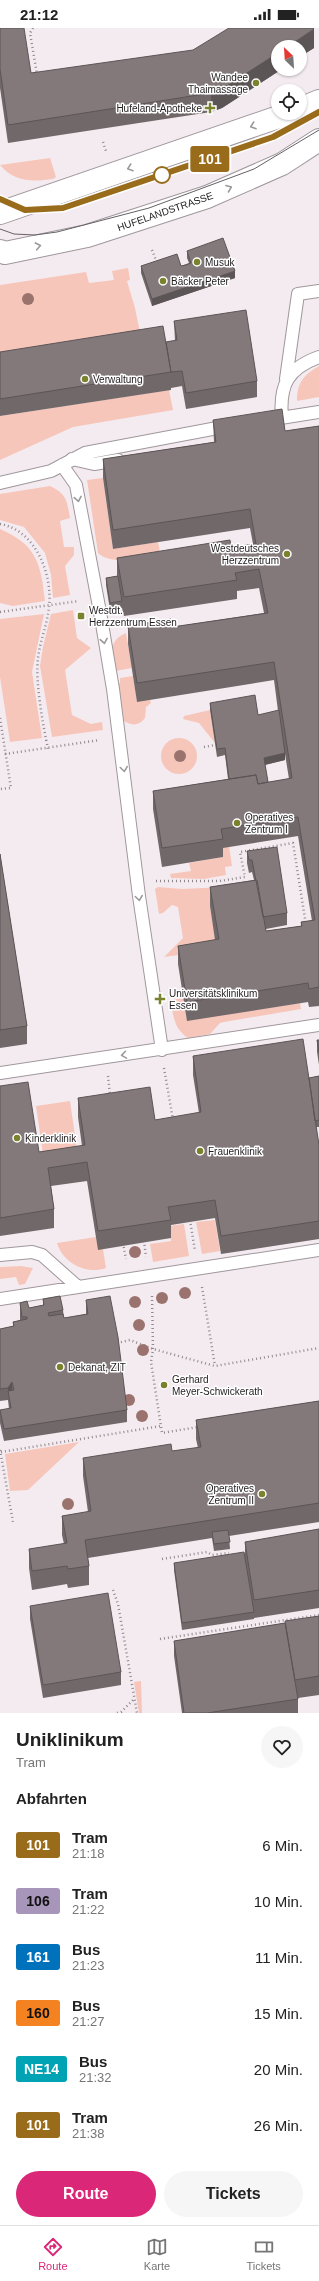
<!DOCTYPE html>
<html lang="de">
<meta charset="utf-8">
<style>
:root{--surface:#fff;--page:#f6f6f6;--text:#222;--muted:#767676;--line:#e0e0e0;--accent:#db2777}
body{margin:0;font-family:Helvetica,sans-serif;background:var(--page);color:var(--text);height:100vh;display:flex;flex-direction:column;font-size:15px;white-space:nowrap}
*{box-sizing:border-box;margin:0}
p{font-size:13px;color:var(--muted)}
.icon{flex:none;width:22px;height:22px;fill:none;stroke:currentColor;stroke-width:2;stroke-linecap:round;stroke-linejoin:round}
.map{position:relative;height:1685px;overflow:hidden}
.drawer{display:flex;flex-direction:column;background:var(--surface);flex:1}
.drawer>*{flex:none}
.badge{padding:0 8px;border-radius:3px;font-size:14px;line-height:26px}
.needle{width:26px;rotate:335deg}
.tools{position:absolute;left:271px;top:12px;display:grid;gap:8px}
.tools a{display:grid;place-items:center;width:36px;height:36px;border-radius:50%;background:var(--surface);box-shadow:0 1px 3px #0004;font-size:20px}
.map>.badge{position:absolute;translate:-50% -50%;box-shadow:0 0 0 2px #fff}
h2{padding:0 16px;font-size:15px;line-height:36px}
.round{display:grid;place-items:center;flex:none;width:42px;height:42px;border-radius:21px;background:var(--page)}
.summary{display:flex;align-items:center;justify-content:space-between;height:68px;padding:0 16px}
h1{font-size:19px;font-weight:700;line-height:30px}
.action{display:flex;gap:8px;margin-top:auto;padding:8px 16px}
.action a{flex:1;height:46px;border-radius:24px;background:var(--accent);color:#fff;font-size:16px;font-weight:700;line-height:46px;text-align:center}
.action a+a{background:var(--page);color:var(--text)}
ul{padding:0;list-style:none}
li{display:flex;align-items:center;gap:12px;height:56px;padding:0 16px}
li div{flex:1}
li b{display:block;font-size:15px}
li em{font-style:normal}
li .badge{min-width:44px;font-weight:700;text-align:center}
.status{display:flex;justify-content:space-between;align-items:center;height:28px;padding:0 20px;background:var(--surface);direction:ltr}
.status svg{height:11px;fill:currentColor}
.menu{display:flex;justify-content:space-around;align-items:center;height:56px;border-top:1px solid var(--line);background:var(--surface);font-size:11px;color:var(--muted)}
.menu a{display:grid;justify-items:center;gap:2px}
.menu .selected{color:var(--accent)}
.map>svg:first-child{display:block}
.green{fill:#f7c6ba}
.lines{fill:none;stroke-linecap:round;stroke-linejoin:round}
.service-casing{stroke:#9f979c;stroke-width:14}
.secondary-casing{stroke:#9f979c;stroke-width:24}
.path{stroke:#8f898d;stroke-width:2.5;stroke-dasharray:1 3;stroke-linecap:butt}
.service{stroke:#fff;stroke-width:12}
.secondary{stroke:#fff;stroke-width:22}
.tram{stroke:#666164;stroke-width:1}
.tree{fill:#9b736e}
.wall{fill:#71686a;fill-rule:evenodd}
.shaded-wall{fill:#5c5556}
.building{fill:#83797b;stroke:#5c5556}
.oneway{stroke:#9b999a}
.line-casing{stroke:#fff;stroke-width:9}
.line{stroke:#996c1b;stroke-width:6}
.poi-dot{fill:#7b822d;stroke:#fff;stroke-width:1.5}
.stop-dot{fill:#fff;stroke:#996c1b;stroke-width:2}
.labels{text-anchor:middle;stroke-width:3;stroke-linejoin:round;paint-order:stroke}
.poi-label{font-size:10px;fill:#201d1f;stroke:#fff;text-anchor:start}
.street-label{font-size:10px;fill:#201d1f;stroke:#fff}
</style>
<div class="status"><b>21:12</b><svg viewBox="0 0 49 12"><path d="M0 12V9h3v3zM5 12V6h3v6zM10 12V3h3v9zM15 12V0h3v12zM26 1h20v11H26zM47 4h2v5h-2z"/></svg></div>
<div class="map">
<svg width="319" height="1685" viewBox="0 0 319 1685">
<rect width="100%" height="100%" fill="#f4ebf0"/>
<path class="green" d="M50 130 56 149 53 151C33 154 14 154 0 137Z
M128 240 130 252 127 253 135 280 143 319 0 341V257L86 244 89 255 114 252 112 243Z
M319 338V369L297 373C297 354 304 347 319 338Z
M169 362 173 382 73 399 0 432V388Z
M103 450 113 521 158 514 160 524C141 528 113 539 98 525L87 452Z
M50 458C67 466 67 473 70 490L60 493 64 519H74V527L65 538 70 567 53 570 51 547 45 525 24 499 0 492V466Z
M0 501C37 517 41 536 45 573L13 578 0 575Z
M73 582 77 610 91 620 65 642 72 687 91 696 102 694 103 702 52 709 40 638 43 619 51 586Z
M44 586 32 644 42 710 10 714 0 649V591Z
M126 605 132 640 115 643C112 627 107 613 126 605Z
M133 648 137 673 150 671 151 675 146 679 145 690C138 698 133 698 124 693L117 656 120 655V650Z
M210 682 215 715 199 695 183 691 184 688Z
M161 728a18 18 0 1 1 36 0a18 18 0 1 1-36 0Z
M229 818 232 838 225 839 226 847 204 851 171 850 170 846 191 843 189 835 222 829 221 820Z
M158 859 182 861 225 859 210 878 217 922 164 929 183 910 178 879 172 877 163 885 159 886 155 861Z
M184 970 187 992 300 975 301 981 224 994 220 995 210 1006 188 1010C174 1001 173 988 171 972Z
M70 1073 79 1135 45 1140 36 1078Z
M215 1192 220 1223 202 1226 196 1194Z
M184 1196 189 1228 153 1234 150 1216 171 1213 169 1198Z
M96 1209 98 1221H103L106 1240C86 1247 63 1235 57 1215Z
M21 1238 33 1240 25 1256 19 1257 16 1249 0 1251V1239Z
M79 1414 28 1462 10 1463 5 1426Z
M141 1653 142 1685H139L134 1654Z"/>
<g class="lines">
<g class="service-casing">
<path id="service" d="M286 351 298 266 319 263
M282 390C279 357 288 340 319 329
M268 392 319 384
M72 431 94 436 118 432
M62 437 76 457 100 584 113 661 139 868 162 1022
M0 455 51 443 85 425 228 398
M0 1045 319 997
M0 1227 32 1224 42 1227 78 1259
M0 1271 319 1222"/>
</g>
<g class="secondary-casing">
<path id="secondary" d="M300 81 319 73
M0 185 290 85
M0 223 5 225 87 208 207 169 282 136 319 112"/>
</g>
<path class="path" d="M33 0 30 5 37 46
M103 114 106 123
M152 222 157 235
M0 496C36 502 53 547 49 580 47 597 40 613 38 630 35 654 43 697 48 721
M0 584 79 573
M0 690 11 760 0 761
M204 719 215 717
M5 726 100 712
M156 853H220L245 849 240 824 293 815 306 897
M164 1040 173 1092
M108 1048 110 1067
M190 1192 195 1223
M144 1213 146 1229
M123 1215 126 1231
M202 1259 215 1338
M152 1268 153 1321 151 1334 162 1405 198 1399
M117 1315 130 1312 153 1321 215 1338 319 1320
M0 1422 13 1494
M1 1424 161 1398
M162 1531 207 1524 212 1527 229 1525
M113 1562 118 1576 137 1685
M160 1611 319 1587
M117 1685 121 1684 134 1671"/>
<use href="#service" class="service"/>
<use href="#secondary" class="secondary"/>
<path class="tram" d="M0 171 25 182 63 180 273 109 319 84
M0 201 14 206 35 207 57 204 149 180 254 141 319 102"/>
</g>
<g class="tree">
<circle cx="28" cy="271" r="6"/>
<circle cx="180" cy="728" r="6"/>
<circle cx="135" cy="1224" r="6"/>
<circle cx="185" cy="1265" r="6"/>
<circle cx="162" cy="1270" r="6"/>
<circle cx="135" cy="1274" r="6"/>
<circle cx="139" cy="1297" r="6"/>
<circle cx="143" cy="1322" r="6"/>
<circle cx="129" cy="1372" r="6"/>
<circle cx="142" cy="1388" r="6"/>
<circle cx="68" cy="1476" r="6"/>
</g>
<path class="wall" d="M0 0 31 45 314 20 278 41H282L222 80 211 84 8 115 0 60Z
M187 223 235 250 152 278 141 245V238H181L189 235 187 230Z
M174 293 257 353V369L186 381 182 358 171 360V362L0 388V324L166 314 175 313Z
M213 392 285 403 319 398V978L309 979 308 974 187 993 178 936V918L215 912 210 878V859L254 852 252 844 249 845 247 835V823L287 885V897L266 901V903L301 898V894L312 893 298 808 223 820V829L162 839 153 781V763L228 751 225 727 217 729 210 682V675L258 687 278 683 274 652 137 674 128 616V598L172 599 264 585 259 560 237 563V571L124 588 122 580 110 582 106 557V550L117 548V530L231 519 253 516 250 500 113 521 103 450V431L214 414ZM285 726 289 751 268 754 265 737 285 732Z
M0 826 27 998V1016L0 1020Z
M317 1012H319V1037L317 1024Z
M193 1028 309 1050 319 1048V1099H316L319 1117V1211L221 1226 215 1190 171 1197V1210L98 1222 87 1153 51 1158 54 1181V1200L0 1208V1058L39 1124 82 1118 78 1089V1070L155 1092 199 1085 193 1047Z
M43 1271 63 1282 64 1290 86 1286V1272L127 1382V1394L4 1413 0 1395V1382L9 1381 8 1372 0 1373V1301L13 1298V1294L20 1292V1275L29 1280 43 1277Z
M319 1373V1494L229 1508 230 1521 214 1523 212 1510 88 1530 89 1538V1557L68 1560 67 1556 32 1562 29 1540V1521L64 1516 62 1507V1488L88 1484 83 1448V1430L172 1423 198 1420 196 1411V1392Z
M319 1501V1580L254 1590V1591L182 1602 174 1542V1535L245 1525V1514Z
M30 1578 121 1644V1657L43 1670 30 1591Z
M319 1588V1667L298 1670V1685H182L174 1628V1613L285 1595Z"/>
<path class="shaded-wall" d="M314 1V20L300 29V19H287Z
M278 25V41H282L222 80 211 84V65Z
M235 243V250L152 278V271Z
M285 725V732L264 737V730Z
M12 1354V1367L8 1363V1372V1360Z"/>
<path class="building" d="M0 0H24L31 45 193 22 229 0H313L314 1 287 19H278V25L222 61 211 65 8 97 0 41Z
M223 210 235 243 152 271 141 238 177 226 181 238 186 237 191 235 187 223Z
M246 282 257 353 186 365 182 343 171 344 166 314 177 312 174 293Z
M163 298 171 344 0 371V324Z
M282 381 285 403 319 398V959L309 961 308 955 187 974 178 918 219 911 210 859 257 852 266 903 302 898 301 894 315 892 298 789 221 801 223 811 162 820 153 763 256 747 258 756 292 750 274 634 137 655 128 598 171 591 172 599 268 585 259 541 235 545 237 552 124 569 117 530 230 512 231 519 256 516 250 481 113 502 103 431 216 414 213 392Z
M118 548 122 573 110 575 106 550Z
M255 667 258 687 279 682 285 725 264 730 268 754 258 756 256 747 229 751 225 720 217 721 210 675Z
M277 819 287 885 263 889 252 832H249L247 823Z
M0 826 27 998 0 1002Z
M303 1011 319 1117V1193L221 1208 215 1172 168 1179 171 1192 98 1203 87 1134 48 1140 54 1181 0 1190V1058L28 1054 39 1124 85 1117 78 1070 150 1059 155 1092 201 1084 193 1028Z
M317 1012H319V1024Z
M319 1048V1092L315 1093 309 1050Z
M60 1268 63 1282 48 1285 49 1288 63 1286 64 1290 88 1286 86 1272 110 1268 118 1309 127 1382 4 1401 0 1382 11 1380 8 1363 14 1362 12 1354 8 1360 0 1361V1301L14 1298 13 1294 27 1291V1289H22L20 1275 27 1273 29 1280 44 1277 43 1271Z
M319 1373V1475L85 1512 89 1538 68 1541 67 1538 32 1543 29 1521 67 1515 62 1488 91 1483 83 1430 171 1416 172 1423 201 1419 196 1392Z
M319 1501V1562L254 1572 245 1514Z
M228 1502 230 1514 214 1516 212 1504Z
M244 1524 254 1584 182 1595 174 1535Z
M108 1565 121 1644 43 1657 30 1578Z
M319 1588V1648L295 1652 285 1593Z
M285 1595 298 1671 207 1685H184L174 1613Z"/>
<defs><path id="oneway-chevron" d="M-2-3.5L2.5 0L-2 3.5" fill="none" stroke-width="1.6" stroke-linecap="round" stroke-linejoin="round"/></defs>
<g class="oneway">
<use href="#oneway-chevron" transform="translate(253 98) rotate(161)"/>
<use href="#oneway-chevron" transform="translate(130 140) rotate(161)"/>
<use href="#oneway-chevron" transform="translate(229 160) rotate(-21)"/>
<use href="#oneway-chevron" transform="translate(38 218) rotate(-11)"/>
<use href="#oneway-chevron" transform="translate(78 471) rotate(79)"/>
<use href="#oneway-chevron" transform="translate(104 613) rotate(80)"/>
<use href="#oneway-chevron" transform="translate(124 741) rotate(82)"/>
<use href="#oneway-chevron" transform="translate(139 870) rotate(82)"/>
<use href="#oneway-chevron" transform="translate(124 1027) rotate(171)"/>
</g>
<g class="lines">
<g class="line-casing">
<path id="line" d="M0 171 25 182 63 180 273 109 319 84"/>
</g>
<use href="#line" class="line"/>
</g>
<g class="poi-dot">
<circle cx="256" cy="55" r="4"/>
<path d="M208 74h4v4h4v4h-4v4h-4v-4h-4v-4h4z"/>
<circle cx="197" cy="234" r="4"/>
<circle cx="163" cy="253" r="4"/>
<circle cx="85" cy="351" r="4"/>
<circle cx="287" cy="526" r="4"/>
<rect x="77" y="584" width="8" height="8" rx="2"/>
<circle cx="237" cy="795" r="4"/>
<path d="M158 965h4v4h4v4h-4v4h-4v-4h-4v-4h4z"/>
<circle cx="17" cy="1110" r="4"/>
<circle cx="200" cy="1123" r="4"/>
<circle cx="60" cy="1339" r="4"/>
<circle cx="164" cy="1357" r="4"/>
<circle cx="262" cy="1466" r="4"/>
</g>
<circle class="stop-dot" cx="162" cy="147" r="8"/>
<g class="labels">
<g class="poi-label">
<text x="248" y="53" text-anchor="end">Wandee<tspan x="248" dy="12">Thaimassage</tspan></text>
<text x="202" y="84" text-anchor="end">Hufeland-Apotheke</text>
<text x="205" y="238">Musuk</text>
<text x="171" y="257">Bäcker Peter</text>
<text x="93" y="355">Verwaltung</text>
<text x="279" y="524" text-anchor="end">Westdeutsches<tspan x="279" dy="12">Herzzentrum</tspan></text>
<text x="89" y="586">Westdt.<tspan x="89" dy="12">Herzzentrum Essen</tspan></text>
<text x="245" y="793">Operatives<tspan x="245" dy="12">Zentrum I</tspan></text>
<text x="169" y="969">Universitätsklinikum<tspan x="169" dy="12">Essen</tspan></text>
<text x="25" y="1114">Kinderklinik</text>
<text x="208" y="1127">Frauenklinik</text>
<text x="68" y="1343">Dekanat, ZIT</text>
<text x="172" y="1355">Gerhard<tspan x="172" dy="12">Meyer-Schwickerath</tspan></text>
<text x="254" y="1464" text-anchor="end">Operatives<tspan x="254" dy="12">Zentrum II</tspan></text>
</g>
<g class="street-label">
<text transform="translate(165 183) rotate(-19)" y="4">HUFELANDSTRASSE</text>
</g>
</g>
</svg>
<div class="tools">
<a><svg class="needle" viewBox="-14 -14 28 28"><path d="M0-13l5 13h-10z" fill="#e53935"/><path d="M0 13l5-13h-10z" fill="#767676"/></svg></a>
<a><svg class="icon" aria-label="locate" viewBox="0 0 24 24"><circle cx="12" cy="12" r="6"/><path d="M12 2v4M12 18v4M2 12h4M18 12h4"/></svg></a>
</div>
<b class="badge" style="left:210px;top:131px;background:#996c1b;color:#fff">101</b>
</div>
<section class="drawer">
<div class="summary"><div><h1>Uniklinikum</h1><p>Tram</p></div><a class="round"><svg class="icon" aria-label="heart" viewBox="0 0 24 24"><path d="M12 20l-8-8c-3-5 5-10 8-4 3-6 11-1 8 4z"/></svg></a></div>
<h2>Abfahrten</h2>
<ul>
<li><span class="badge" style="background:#996c1b;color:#fff">101</span><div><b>Tram</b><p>21:18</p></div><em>6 Min.</em></li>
<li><span class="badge" style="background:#a795ba;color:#111">106</span><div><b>Tram</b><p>21:22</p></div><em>10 Min.</em></li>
<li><span class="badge" style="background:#0072bc;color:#fff">161</span><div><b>Bus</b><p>21:23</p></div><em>11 Min.</em></li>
<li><span class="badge" style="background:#f58220;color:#111">160</span><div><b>Bus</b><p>21:27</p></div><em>15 Min.</em></li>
<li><span class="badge" style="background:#00a3b4;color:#fff">NE14</span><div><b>Bus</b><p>21:32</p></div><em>20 Min.</em></li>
<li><span class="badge" style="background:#996c1b;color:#fff">101</span><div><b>Tram</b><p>21:38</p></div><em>26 Min.</em></li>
</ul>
<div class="action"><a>Route</a><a>Tickets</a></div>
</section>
<nav class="menu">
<a class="selected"><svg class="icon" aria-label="directions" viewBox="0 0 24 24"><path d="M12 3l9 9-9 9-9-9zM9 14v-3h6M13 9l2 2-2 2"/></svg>Route</a>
<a><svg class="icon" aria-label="map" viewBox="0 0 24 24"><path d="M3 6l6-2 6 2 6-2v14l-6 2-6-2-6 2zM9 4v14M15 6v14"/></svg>Karte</a>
<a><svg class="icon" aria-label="tickets" viewBox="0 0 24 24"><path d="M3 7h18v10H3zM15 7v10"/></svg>Tickets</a>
</nav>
